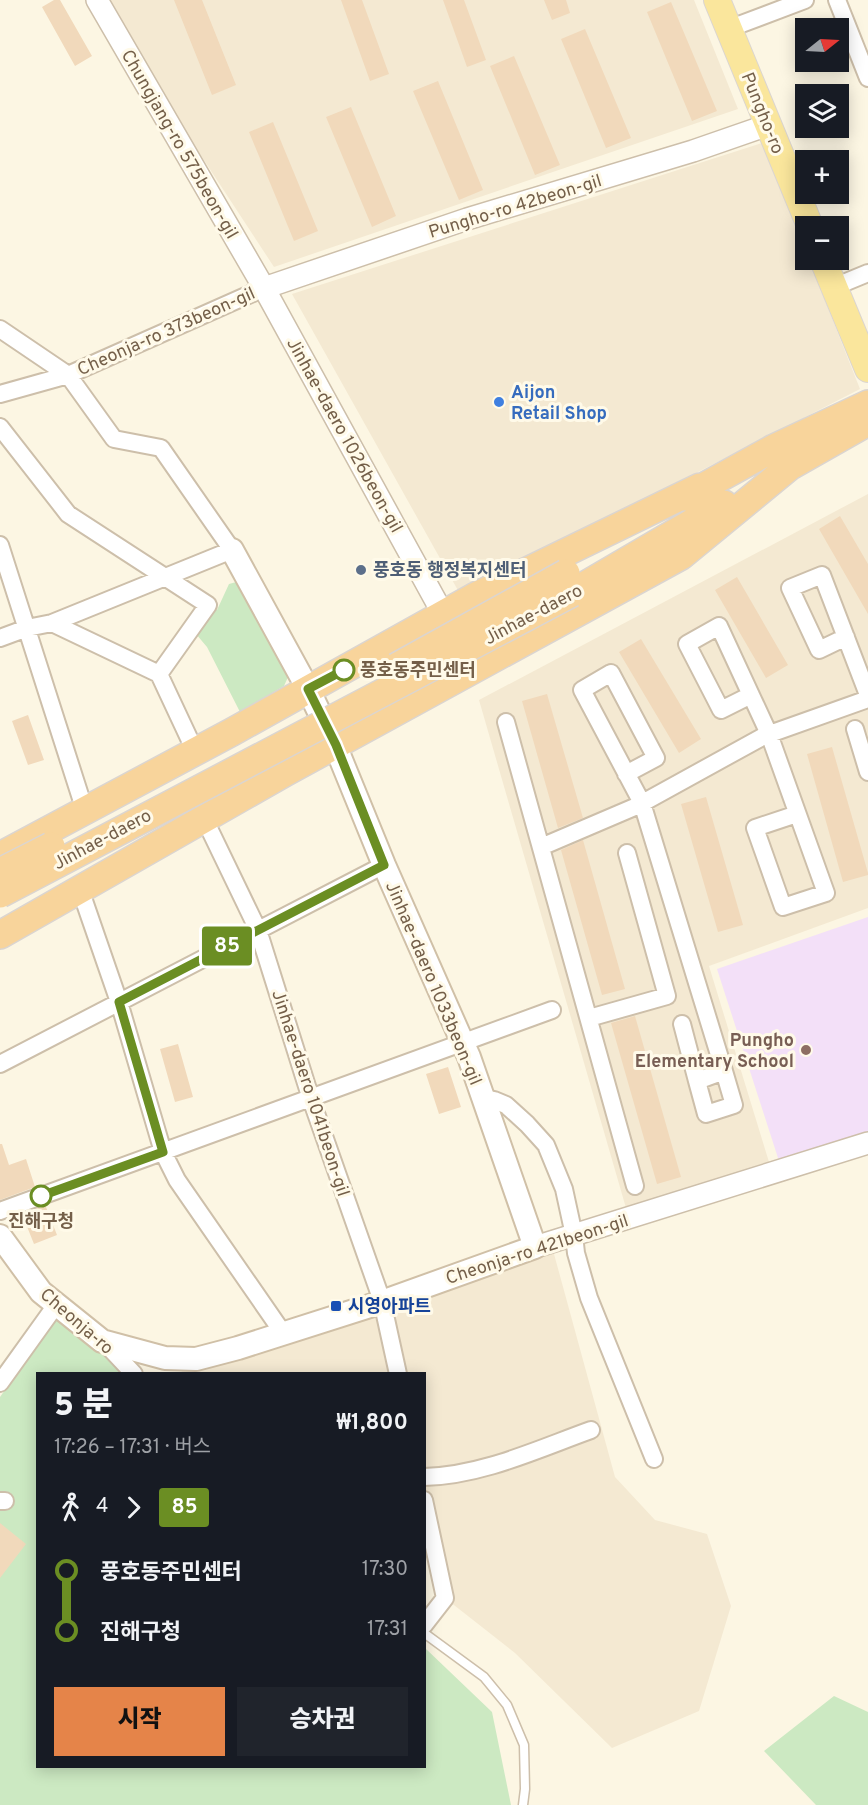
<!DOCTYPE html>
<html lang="ko">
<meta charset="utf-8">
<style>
:root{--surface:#171b24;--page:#20242c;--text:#f1f3f6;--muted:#9ea1a6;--accent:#e58449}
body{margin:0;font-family:Overpass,"Noto Sans KR",sans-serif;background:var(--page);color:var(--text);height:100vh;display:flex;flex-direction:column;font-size:22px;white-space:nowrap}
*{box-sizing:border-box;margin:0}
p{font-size:20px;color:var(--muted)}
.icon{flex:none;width:33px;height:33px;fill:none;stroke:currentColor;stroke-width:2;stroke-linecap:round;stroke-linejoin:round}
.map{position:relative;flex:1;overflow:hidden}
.sheet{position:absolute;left:36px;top:1372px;width:390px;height:396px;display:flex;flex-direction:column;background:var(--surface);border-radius:0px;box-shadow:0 3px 15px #0003}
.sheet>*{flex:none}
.badge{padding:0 12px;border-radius:4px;font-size:21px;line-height:39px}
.needle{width:39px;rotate:72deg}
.buttons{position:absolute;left:795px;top:18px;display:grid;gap:12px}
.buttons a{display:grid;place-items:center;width:54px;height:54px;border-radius:0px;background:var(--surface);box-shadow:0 3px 15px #0003;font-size:30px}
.map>.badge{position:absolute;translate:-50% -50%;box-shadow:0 0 0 3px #fff}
.legs{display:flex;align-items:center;gap:9px;height:66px;padding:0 18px;font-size:20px}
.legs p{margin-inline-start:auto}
.summary{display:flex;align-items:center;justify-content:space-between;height:102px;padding:0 18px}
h1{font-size:33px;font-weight:800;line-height:45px}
.action{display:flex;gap:12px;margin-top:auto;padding:12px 18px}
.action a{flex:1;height:69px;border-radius:0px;background:var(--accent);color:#111;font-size:24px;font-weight:800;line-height:69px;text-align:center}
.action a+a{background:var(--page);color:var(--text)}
ul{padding:0 18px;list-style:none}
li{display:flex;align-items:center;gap:21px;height:60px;font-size:22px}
li i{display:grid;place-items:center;width:9px;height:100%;margin:0 8px;background:currentColor}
li i::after{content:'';width:15px;height:15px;margin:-8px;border:4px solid;border-radius:50%;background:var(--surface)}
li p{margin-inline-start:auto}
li:first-child i{background:linear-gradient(#0000 50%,currentColor 0)}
li:last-child i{background:linear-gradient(currentColor 50%,#0000 0)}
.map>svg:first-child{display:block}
.residential{fill:#f4e9d2}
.education{fill:#f3e0f8}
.green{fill:#cce9c2}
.building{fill:#f1d9bb}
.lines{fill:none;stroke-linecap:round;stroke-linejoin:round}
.service-casing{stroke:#cdbfaa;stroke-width:11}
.minor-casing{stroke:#cdbfaa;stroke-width:20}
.tertiary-casing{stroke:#cdbfaa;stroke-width:24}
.secondary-casing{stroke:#d0c0a7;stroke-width:26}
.primary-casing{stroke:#dbd5d0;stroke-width:28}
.trunk-casing{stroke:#dbd5d0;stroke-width:30}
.service{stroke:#fff;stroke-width:8}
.minor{stroke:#fff;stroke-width:16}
.tertiary{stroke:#fff;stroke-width:21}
.secondary{stroke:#fff;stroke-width:22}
.primary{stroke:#fae69c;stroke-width:26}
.trunk{stroke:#f8d49b;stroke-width:27}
.trunk-bridge-casing{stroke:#dbd5d0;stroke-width:30;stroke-linecap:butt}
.trunk-bridge{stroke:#f8d49b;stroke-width:27}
.line-1-casing{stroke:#fff;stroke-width:14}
.line-1{stroke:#6b8e23;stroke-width:9}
.shop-dot{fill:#3f7fe0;stroke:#fffae9;stroke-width:2}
.service-dot{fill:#5c6f8a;stroke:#fffae9;stroke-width:2}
.stop-1-dot{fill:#fff;stroke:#6b8e23;stroke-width:3}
.education-dot{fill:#8d6e63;stroke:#fffae9;stroke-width:2}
.transit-dot{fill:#1a4fb4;stroke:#fffae9;stroke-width:2}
.labels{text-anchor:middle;stroke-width:6;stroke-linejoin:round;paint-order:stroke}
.street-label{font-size:18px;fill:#745f49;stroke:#fffae9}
.shop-label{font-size:18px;font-weight:bold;fill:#366cbe;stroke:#fffae9;text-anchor:start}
.service-label{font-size:18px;font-weight:bold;fill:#4e5e75;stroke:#fffae9;text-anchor:start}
.stop-label{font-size:18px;font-weight:bold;fill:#745f49;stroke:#fffae9;text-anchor:start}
.education-label{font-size:18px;font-weight:bold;fill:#785e54;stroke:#fffae9;text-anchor:end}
.transit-label{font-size:18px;font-weight:bold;fill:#164399;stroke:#fffae9;text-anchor:start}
</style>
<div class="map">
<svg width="868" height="1805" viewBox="0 0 868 1805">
<rect width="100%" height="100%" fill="#fcf6e3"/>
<path class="residential" d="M99 0H694L738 109 274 267Z
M762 143 805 250 806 260H809L860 389 460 594 292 294Z
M868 494V908L709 966 769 1162 626 1208 479 700Z
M551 1243 615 1477 655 1520 707 1534 731 1606 699 1711 612 1748 515 1653 445 1598 425 1501 424 1374H185L166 1358 196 1359Z"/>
<path class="education" d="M868 917V1131L779 1161 717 969Z"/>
<path class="green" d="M240 581 288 677 284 686 240 712 207 647 196 634 211 610H217L229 584Z
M61 1309 131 1374H38V1767H424L425 1648 492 1712 511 1805H0V1397Z
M834 1696 868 1712V1805H816L764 1751Z"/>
<path class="building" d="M54 0H60L92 56 75 66 42 7Z
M174 0H202L236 85 212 95Z
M341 0H362L389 74 370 81Z
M443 0H464L486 60 467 67Z
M544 0H566L570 13 552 20Z
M671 2 717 111 692 121 647 12Z
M585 29 631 138 606 148 561 39Z
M514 56 560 165 535 175 490 66Z
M438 81 483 190 459 200 413 91Z
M351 107 396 216 372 227 326 117Z
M273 122 318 231 294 241 249 132Z
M840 516 868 564V614L819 529Z
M737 577 788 665 766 678 715 590Z
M641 639 701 739 679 753 619 652Z
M547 694 583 818 558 828 522 701Z
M28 715 44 760 28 765 12 721Z
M832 747 868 873V875L843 882 807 754Z
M706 797 743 925 718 932 681 804Z
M583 840 625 989 602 995 561 850Z
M635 1016 681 1177 657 1184 611 1023Z
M178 1044 193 1097 175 1102 160 1049Z
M448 1067 461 1107 439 1114 426 1074Z
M0 1144H2L9 1165 26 1159 35 1187 0 1200Z
M42 1207H46L57 1235 34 1244 22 1214Z
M0 1523 26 1544 0 1578Z"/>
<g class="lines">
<g class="service-casing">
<path id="service" d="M424 1633 484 1677 507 1705 524 1745 525 1789 523 1805"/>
</g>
<g class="minor-casing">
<path id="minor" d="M837 0 868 78
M728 29 805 0
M834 287 868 273
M0 329 68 375 114 439 161 448 232 550 52 623 27 628 0 638
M0 394 68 375 264 288
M0 427 68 514 208 605 159 674 195 751
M0 545 85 811
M52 623 159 674
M846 637 819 650 790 588 822 575 868 695
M751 695 721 710 687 644 719 626 769 734 826 893 783 907 755 828 797 814
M506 722 635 1186
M855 729 868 772
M626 774 656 758 611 673 582 690 642 803 724 1071 734 1105 706 1114 697 1081 724 1071
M204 818 258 930 311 1099 382 1301 398 1374
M541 847 637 806 764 736 868 699
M80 889 119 1002 163 1152 177 1180 283 1333
M589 1018 667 996 627 853
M682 1024 697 1081
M0 1064 384 865
M484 1098 494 1100 506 1105 527 1124 546 1145 564 1189 574 1235 576 1253 589 1298 654 1459
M0 1211 552 1010
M104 1342 134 1374
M0 1383 56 1305
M424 1477C481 1476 538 1449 591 1430
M424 1500 445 1598 424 1625
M0 1501H5"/>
</g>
<g class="tertiary-casing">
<path id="tertiary" d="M97 0 264 288 443 614
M264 288 467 219 693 151 768 125
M535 1247 868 1143"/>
</g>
<g class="secondary-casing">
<path id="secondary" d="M0 1236 41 1292 102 1341 165 1358 196 1359 238 1348 376 1304 535 1247 469 1057 384 865 335 745 308 689 232 550"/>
</g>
<g class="primary-casing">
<path id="primary" d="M717 0 810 226
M823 260 868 369"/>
</g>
<g class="trunk-casing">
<path id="trunk" d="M780 472 868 422
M685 497 774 448 868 404
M572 593 724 504
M0 856 232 732 474 597 700 487
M0 935 286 772 681 556 794 463"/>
</g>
<use href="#service" class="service"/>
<use href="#minor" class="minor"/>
<use href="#tertiary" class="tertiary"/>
<use href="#secondary" class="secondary"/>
<use href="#primary" class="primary"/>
<use href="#trunk" class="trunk"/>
<g class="trunk-bridge-casing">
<path id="trunk-bridge" d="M396 667 566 573
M0 872 51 846
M0 894C190 792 382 695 572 593"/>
</g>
<use href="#trunk-bridge" class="trunk-bridge"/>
</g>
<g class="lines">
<g class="line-1-casing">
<path id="line-1" d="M41 1196 163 1152 119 1002 384 865 336 745 308 689 344 670"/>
</g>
<use href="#line-1" class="line-1"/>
</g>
<circle class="shop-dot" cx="499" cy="402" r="6"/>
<circle class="service-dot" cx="361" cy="570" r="6"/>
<g class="stop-1-dot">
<circle cx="344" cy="670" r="10"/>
<circle cx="41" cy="1196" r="10"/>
</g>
<circle class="education-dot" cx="806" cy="1050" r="6"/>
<rect class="transit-dot" x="330" y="1300" width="12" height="12" rx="3"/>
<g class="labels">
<g class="street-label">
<text transform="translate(763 113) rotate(68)" y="6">Pungho-ro</text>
<text transform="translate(180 144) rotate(60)" y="6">Chungjang-ro 575beon-gil</text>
<text transform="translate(515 206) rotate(-17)" y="6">Pungho-ro 42beon-gil</text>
<text transform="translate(166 331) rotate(-24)" y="6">Cheonja-ro 373beon-gil</text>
<text transform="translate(345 435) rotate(61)" y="6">Jinhae-daero 1026beon-gil</text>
<text transform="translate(533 614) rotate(-28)" y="6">Jinhae-daero</text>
<text transform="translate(102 839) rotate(-28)" y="6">Jinhae-daero</text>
<text transform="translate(434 983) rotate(67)" y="6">Jinhae-daero 1033beon-gil</text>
<text transform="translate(311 1093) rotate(72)" y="6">Jinhae-daero 1041beon-gil</text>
<text transform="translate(537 1249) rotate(-18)" y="6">Cheonja-ro 421beon-gil</text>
<text transform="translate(77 1321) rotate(41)" y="6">Cheonja-ro</text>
</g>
<g class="shop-label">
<text x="511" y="398">Aijon<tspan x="511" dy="21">Retail Shop</tspan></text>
</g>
<g class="service-label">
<text x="373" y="576">풍호동 행정복지센터</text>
</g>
<g class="stop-label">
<text x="360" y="676">풍호동주민센터</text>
<text x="41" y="1227" text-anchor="middle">진해구청</text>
</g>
<g class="education-label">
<text x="794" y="1046">Pungho<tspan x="794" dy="21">Elementary School</tspan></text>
</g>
<g class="transit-label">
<text x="348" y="1312">시영아파트</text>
</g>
</g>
</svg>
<div class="buttons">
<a><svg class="needle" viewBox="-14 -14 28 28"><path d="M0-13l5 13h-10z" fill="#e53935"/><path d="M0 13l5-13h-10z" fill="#9ea1a6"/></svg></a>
<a><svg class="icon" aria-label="layers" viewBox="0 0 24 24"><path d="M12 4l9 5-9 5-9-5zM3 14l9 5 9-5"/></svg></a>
<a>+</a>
<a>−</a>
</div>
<b class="badge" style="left:227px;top:946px;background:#6b8e23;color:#fff">85</b>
<section class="sheet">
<div class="summary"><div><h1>5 분</h1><p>17:26 – 17:31 · 버스</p></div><b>₩1,800</b></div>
<div class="legs"><svg class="icon" aria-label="walk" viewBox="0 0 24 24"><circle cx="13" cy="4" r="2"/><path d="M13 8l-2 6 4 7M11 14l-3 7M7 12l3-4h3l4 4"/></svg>4<svg class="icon" aria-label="forward" viewBox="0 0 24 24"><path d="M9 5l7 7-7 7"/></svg><b class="badge" style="background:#6b8e23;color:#fff">85</b></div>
<ul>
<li><i style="color:#6b8e23"></i><b>풍호동주민센터</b><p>17:30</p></li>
<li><i style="color:#6b8e23"></i><b>진해구청</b><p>17:31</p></li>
</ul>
<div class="action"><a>시작</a><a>승차권</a></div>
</section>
</div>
